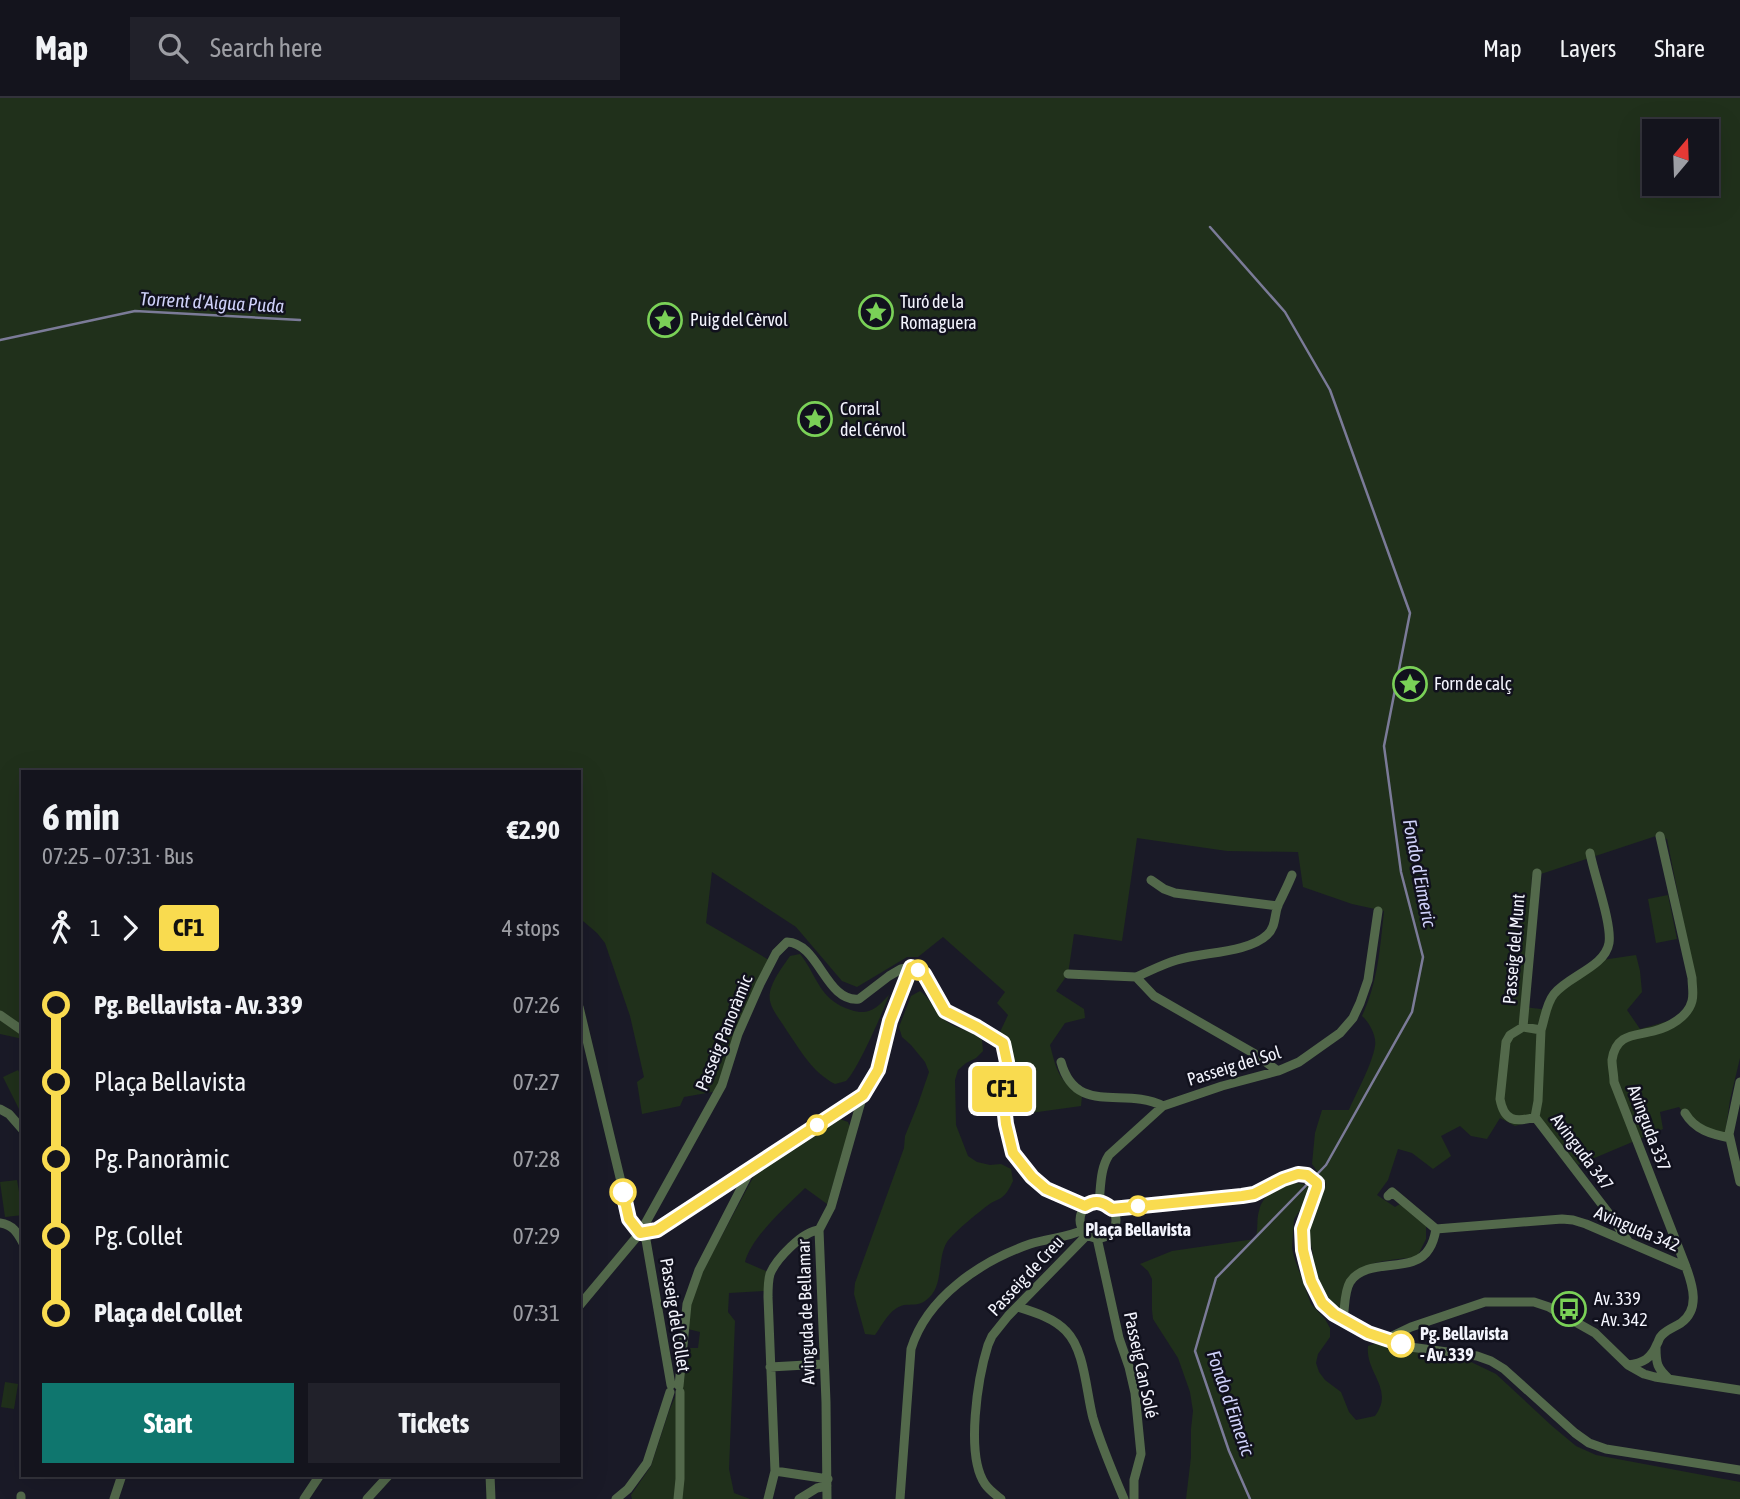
<!DOCTYPE html>
<meta charset="utf-8">
<style>
:root{--surface:#14141d;--page:#21212a;--text:#f1f3f6;--muted:#9d9ea4;--line:#33333b;--accent:#0f766e}
body{margin:0;font-family:"Asap Condensed",sans-serif;background:var(--page);color:var(--text);height:100vh;display:flex;flex-direction:column;font-size:26px;white-space:nowrap}
*{box-sizing:border-box;margin:0}
p{font-size:23px;color:var(--muted)}
.icon{flex:none;width:38px;height:38px;fill:none;stroke:currentColor;stroke-width:2;stroke-linecap:round;stroke-linejoin:round}
.map{position:relative;flex:1;overflow:hidden}
.panel{position:absolute;left:21px;top:672px;width:560px;height:707px;display:flex;flex-direction:column;background:var(--surface);border-radius:0px;box-shadow:0 7px 28px #0002,0 0 0 2px var(--line)}
.panel>*{flex:none}
.badge{padding:0 14px;border-radius:5px;font-size:24px;line-height:46px}
.needle{width:46px;rotate:19deg}
.buttons{position:absolute;left:1642px;top:21px;display:grid;gap:14px}
.buttons a{display:grid;place-items:center;width:77px;height:77px;border-radius:0px;background:var(--surface);box-shadow:0 7px 28px #0002,0 0 0 2px var(--line);font-size:35px}
.map>.badge{position:absolute;translate:-50% -50%;box-shadow:0 0 0 4px #fff}
.legs{display:flex;align-items:center;gap:10px;height:77px;padding:0 21px;font-size:23px}
.legs p{margin-inline-start:auto}
.overview{display:flex;align-items:center;justify-content:space-between;height:119px;padding:0 21px}
h1{font-size:38px;font-weight:700;line-height:52px}
.cta{display:flex;gap:14px;margin-top:auto;padding:14px 21px}
.cta a{flex:1;height:80px;border-radius:0px;background:var(--accent);color:#fff;font-size:28px;font-weight:700;line-height:80px;text-align:center}
.cta a+a{background:var(--page);color:var(--text)}
ul{padding:0 21px;list-style:none}
li{display:flex;align-items:center;gap:24px;height:77px;font-size:26px}
li i{display:grid;place-items:center;width:10px;height:100%;margin:0 9px;background:currentColor}
li i::after{content:'';width:18px;height:18px;margin:-9px;border:5px solid;border-radius:50%;background:var(--surface)}
li p{margin-inline-start:auto}
li:first-child i{background:linear-gradient(#0000 50%,currentColor 0)}
li:last-child i{background:linear-gradient(currentColor 50%,#0000 0)}
header{display:flex;align-items:center;gap:42px;box-sizing:border-box;height:98px;padding:0 35px;background:var(--surface);border-bottom:2px solid var(--line)}
header strong{font-size:33px}
nav{display:flex;gap:38px;margin-inline-start:auto;font-size:24px}
.search{width:490px;height:63px;background:var(--page);display:flex;align-items:center;gap:18px;box-sizing:border-box;padding:0 24px;border-radius:0px;color:var(--muted);font-size:26px}
.map>svg:first-child{display:block}
.green{fill:#20301b;fill-rule:evenodd}
.lines{fill:none;stroke-linecap:round;stroke-linejoin:round}
.stream{stroke:#7b7b98;stroke-width:2.5}
.minor{stroke:#53694b;stroke-width:9}
.line-1-casing{stroke:#fff;stroke-width:16}
.line-1{stroke:#f9db4f;stroke-width:10}
.stop-1-dot{fill:#fff;stroke:#f9db4f;stroke-width:3.5}
.labels{text-anchor:middle;stroke-width:5;stroke-linejoin:round;paint-order:stroke}
.poi-label{font-size:18px;fill:#f3f4fd;stroke:#11111d;text-anchor:start}
.street-label{font-size:18px;fill:#f3f4fd;stroke:#11111d}
.stop-label{font-size:18px;font-weight:bold;fill:#f3f4fd;stroke:#11111d}
.water-label{font-size:19px;font-style:italic;fill:#cfd1f9;stroke:#11111d}
</style>
<header>
<strong>Map</strong>
<div class="search"><svg class="icon" aria-label="search" viewBox="0 0 24 24"><circle cx="10" cy="10" r="6"/><path d="M15 15l6 6"/></svg>Search here</div>
<nav><a>Map</a><a>Layers</a><a>Share</a></nav>
</header>
<div class="map">
<svg width="1740" height="1401" viewBox="0 0 1740 1401">
<rect width="100%" height="100%" fill="#1a1a27"/>
<path class="green" d="M0 0H1740V960L1730 1002 1724 1043 1694 1031 1679 1009 1660 1014 1663 1031 1578 1067 1540 1021 1515 1028 1500 1020 1487 1041 1471 1038 1460 1028 1441 1038 1451 1058 1433 1071 1412 1055 1398 1051 1388 1082 1377 1097 1395 1109 1400 1106 1426 1128V1141L1417 1159C1382 1163 1339 1163 1342 1209L1336 1212 1325 1203 1311 1170 1313 1156 1308 1133 1326 1086 1312 1066 1315 1035 1322 1012H1349C1357 993 1372 967 1375 948 1377 938 1369 924 1362 918 1378 884 1380 850 1384 813L1352 806 1303 789 1298 754 1227 753 1137 740 1122 843 1074 836 1068 876 1056 893 1084 911 1085 920 1065 925 1050 947C1057 974 1058 981 1082 998L1081 1008 1009 1018C1008 1010 1007 1003 1007 995 1006 971 1014 956 1000 934L1008 917 997 905 1005 894 943 839 918 859H907L857 889 842 883 796 829 712 774 706 825 769 862 718 993 684 999 680 1008 642 1016 637 984 644 979 630 918 605 845 597 835 583 823 579 824V674H23V941L0 936ZM1654 33H1706V86H1654ZM1656 738 1667 741 1690 856V900L1679 920 1640 931 1627 912 1642 894 1640 873 1636 857 1602 862 1560 894 1549 912 1523 909 1532 778 1544 775Z
M1668 797 1677 841 1656 845 1648 801Z
M800 856C818 879 819 902 851 912 869 918 877 910 889 897 884 912 856 975 846 983 845 983 836 986 835 986 812 974 801 953 787 933 782 924 772 913 770 903 767 888 782 870 790 858Z
M920 893C931 901 936 916 946 923 957 932 970 931 982 942L983 953 976 960 966 965 958 972 955 982 956 1027 968 1058 977 1064 990 1067 1001 1066 1011 1071 1013 1083C1010 1089 1007 1096 1001 1100 998 1102 994 1103 991 1105 981 1112 954 1134 947 1144 936 1162 945 1190 925 1203 918 1208 911 1206 904 1207 890 1210 883 1226 875 1237L865 1236 854 1196 855 1185 904 1050 905 1038 918 1006 929 974 925 964 911 947 902 939 899 929 911 898Z
M18 972 23 981V1010L19 1011 3 979Z
M837 1020 848 1024 850 1029 827 1106 805 1090C787 1108 751 1139 745 1164L766 1173 764 1193 729 1195 728 1214 735 1223 729 1371 734 1395 750 1401H632L631 1397 651 1368 669 1313 683 1281 690 1250H698L700 1234 688 1231 689 1208 704 1171 756 1074Z
M17 1082 23 1117 5 1119 0 1084Z
M1292 1084 1311 1088 1305 1105 1294 1121 1292 1150 1294 1159 1311 1206 1325 1221 1330 1230V1239L1318 1256 1316 1265 1319 1274 1325 1282 1341 1294 1349 1314 1356 1322 1375 1318C1395 1291 1365 1275 1368 1248L1377 1245 1398 1251 1469 1263 1496 1276 1552 1328 1576 1348 1596 1357 1740 1384V1401H1186L1191 1359V1331L1193 1313 1190 1294 1178 1260 1153 1221 1152 1212V1181L1148 1173 1140 1166 1172 1153 1255 1141C1259 1130 1256 1123 1259 1113 1262 1097 1278 1088 1292 1084Z
M5 1284 18 1286 14 1311 1 1309Z"/>
<g class="lines">
<path class="stream" d="M1210 129 1285 214 1330 292 1410 515 1384 648 1401 774 1423 859 1412 914 1326 1067 1216 1180 1195 1253 1229 1353 1250 1401
M0 242 135 213 300 222"/>
<path class="minor" d="M1660 738 1692 880C1692 887 1694 896 1692 903 1688 919 1669 929 1654 933 1635 938 1616 935 1612 962 1612 969 1614 977 1614 984L1686 1169
M1151 782 1164 791 1175 795 1278 808
M1068 876 1136 879
M579 909 630 1121 646 1142 671 1287
M0 917 23 933
M1523 929 1541 932 1538 1003 1535 1019C1515 1025 1504 1023 1500 1001L1506 944 1510 937Z
M1523 929 1537 775
M1541 932C1545 920 1546 906 1554 896 1568 878 1605 869 1609 845 1612 825 1594 777 1590 755
M1061 964C1076 1019 1125 988 1163 1008
M1278 973 1255 956 1154 898 1136 879C1150 873 1163 866 1177 862 1202 854 1248 855 1267 837 1276 829 1274 818 1278 807 1283 797 1288 787 1292 777
M1740 984 1729 1036 1740 1084
M0 1011 9 1016 23 1032
M1685 1015C1695 1032 1711 1036 1730 1040
M1535 1019 1610 1117 1628 1143
M1388 1098 1392 1094 1436 1131
M1099 1104C1101 1088 1100 1071 1109 1057L1163 1008 1222 988 1278 973 1299 964 1340 935 1353 920 1360 905 1368 882 1378 813
M1080 1122a18 18 0 1 1 36 0a18 18 0 1 1-36 0Z
M1112 1111 1242 1098 1254 1096 1283 1081 1298 1076 1307 1077 1317 1085V1089L1302 1131 1303 1152 1306 1164 1311 1183 1322 1205 1334 1216 1368 1235 1388 1240 1410 1249 1477 1258 1491 1263 1504 1271 1575 1335 1589 1345 1606 1351 1740 1372
M0 1125C13 1127 17 1134 23 1145
M1436 1131 1562 1121 1573 1122 1586 1126 1686 1169C1693 1188 1700 1211 1681 1225 1675 1229 1668 1231 1662 1237 1658 1241 1660 1241 1657 1246 1651 1261 1643 1265 1628 1267
M640 1135 658 1133 863 997
M1097 1140 1119 1240 1129 1269 1135 1295 1141 1356 1134 1382V1401
M579 1208 640 1135 722 987 738 936 760 886 776 855 787 844C819 845 826 905 859 901L889 878 901 871 911 869 924 876 945 913 977 928 1003 945 1007 964 1002 989 1006 1026 1013 1055 1032 1079 1046 1091 1085 1108
M1018 1209C1034 1214 1054 1220 1066 1233 1085 1252 1086 1294 1093 1320 1101 1347 1113 1375 1124 1401
M1343 1221C1345 1210 1344 1194 1350 1184 1367 1158 1414 1177 1429 1151 1433 1145 1435 1137 1436 1131
M1388 1240 1411 1229 1485 1204H1534L1549 1209 1595 1235 1628 1267 1644 1276 1655 1279 1740 1292
M1656 1249C1656 1266 1657 1270 1669 1281
M770 1269 824 1266
M679 1288 687 1206 699 1172 750 1073
M775 1373 828 1381
M490 1377 491 1401
M21 1401V1398
M114 1401 122 1377
M304 1401 320 1377
M367 1401 389 1377
M616 1401 628 1391 647 1365 670 1294
M678 1401 680 1381V1294
M768 1401 775 1373 768 1199C768 1192 768 1183 770 1176 776 1161 803 1133 819 1132
M799 1401 817 1390 827 1388
M827 1401 826 1304 819 1132 831 1109 862 1000 878 972 890 923 911 869
M900 1401 911 1251C927 1199 981 1163 1030 1146 1048 1140 1066 1140 1083 1132
M1001 1401C996 1397 989 1392 985 1386 965 1357 978 1279 988 1247L992 1238 1008 1218 1087 1137"/>
</g>
<g class="lines">
<g class="line-1-casing">
<path id="line-1" d="M623 1094 629 1121 640 1135 657 1132 863 997 878 972 890 923 911 869 924 876 945 913 977 929 1003 945 1007 964 1002 989 1006 1026 1013 1055 1032 1079 1046 1091 1085 1108C1096 1101 1103 1104 1112 1111L1242 1098 1254 1096 1283 1081 1298 1076 1307 1077 1317 1085V1089L1302 1131 1303 1152 1306 1164 1311 1183 1322 1205 1334 1216 1368 1235 1401 1246"/>
</g>
<use href="#line-1" class="line-1"/>
</g>
<defs>
<g id="sight-ring" transform="scale(1.75)"><circle r="9.5" fill="#11111d" stroke="#7ad157" stroke-width="1.5"/><path d="M0-6L1.8-2.2L6-1.7L2.9 1.2L3.7 5.4L0 3.3L-3.7 5.4L-2.9 1.2L-6-1.7L-1.8-2.2Z" fill="#7ad157"/></g>
<g id="bus-ring" transform="scale(1.75)"><circle r="9.5" fill="#11111d" stroke="#7ad157" stroke-width="1.5"/><path d="M-5-6H5V4H4V6H2V4H-2V6H-4V4H-5ZM-3.5-4V0h7V-4ZM-3.5 1.2v1.5H-2V1.2ZM2 1.2v1.5H3.5V1.2Z" fill="#7ad157"/></g>
</defs>
<g fill-rule="evenodd">
<use href="#sight-ring" x="876" y="214"/>
<use href="#sight-ring" x="665" y="222"/>
<use href="#sight-ring" x="815" y="321"/>
<use href="#sight-ring" x="1410" y="586"/>
<use href="#bus-ring" x="1569" y="1211"/>
</g>
<g class="stop-1-dot">
<circle cx="918" cy="872" r="9"/>
<circle cx="817" cy="1027" r="9"/>
<circle cx="623" cy="1094" r="12"/>
<circle cx="1138" cy="1108" r="9"/>
<circle cx="1401" cy="1246" r="12"/>
</g>
<g class="labels">
<g class="poi-label">
<text x="900" y="210">Turó de la<tspan x="900" dy="21">Romaguera</tspan></text>
<text x="690" y="228">Puig del Cèrvol</text>
<text x="840" y="317">Corral<tspan x="840" dy="21">del Cérvol</tspan></text>
<text x="1434" y="592">Forn de calç</text>
<text x="1594" y="1207">Av. 339<tspan x="1594" dy="21">- Av. 342</tspan></text>
</g>
<g class="street-label">
<text transform="translate(1514 851) rotate(-85)" y="6">Passeig del Munt</text>
<text transform="translate(724 935) rotate(-68)" y="6">Passeig Panoràmic</text>
<text transform="translate(1234 968) rotate(-17)" y="6">Passeig del Sol</text>
<text transform="translate(1649 1030) rotate(69)" y="6">Avinguda 337</text>
<text transform="translate(1582 1054) rotate(53)" y="6">Avinguda 347</text>
<text transform="translate(1637 1131) rotate(23)" y="6">Avinguda 342</text>
<text transform="translate(1026 1178) rotate(-47)" y="6">Passeig de Creu</text>
<text transform="translate(806 1214) rotate(-92)" y="6">Avinguda de Bellamar</text>
<text transform="translate(675 1217) rotate(81)" y="6">Passeig del Collet</text>
<text transform="translate(1141 1267) rotate(78)" y="6">Passeig Can Solé</text>
</g>
<g class="stop-label">
<text x="1138" y="1138">Plaça Bellavista</text>
<text x="1420" y="1242" text-anchor="start">Pg. Bellavista<tspan x="1420" dy="21">- Av. 339</tspan></text>
</g>
<g class="water-label">
<text transform="translate(212 204) rotate(3)" y="7">Torrent d'Aigua Puda</text>
<text transform="translate(1420 775) rotate(79)" y="7">Fondo d'Eimeric</text>
<text transform="translate(1231 1305) rotate(71)" y="7">Fondo d'Eimeric</text>
</g>
</g>
</svg>
<div class="buttons">
<a><svg class="needle" viewBox="-14 -14 28 28"><path d="M0-13l5 13h-10z" fill="#e53935"/><path d="M0 13l5-13h-10z" fill="#9d9ea4"/></svg></a>
</div>
<b class="badge" style="left:1002px;top:991px;background:#f9db4f;color:#111">CF1</b>
<section class="panel">
<div class="overview"><div><h1>6 min</h1><p>07:25 – 07:31 · Bus</p></div><b>€2.90</b></div>
<div class="legs"><svg class="icon" aria-label="walk" viewBox="0 0 24 24"><circle cx="13" cy="4" r="2"/><path d="M13 8l-2 6 4 7M11 14l-3 7M7 12l3-4h3l4 4"/></svg>1<svg class="icon" aria-label="forward" viewBox="0 0 24 24"><path d="M9 5l7 7-7 7"/></svg><b class="badge" style="background:#f9db4f;color:#111">CF1</b><p>4 stops</p></div>
<ul>
<li><i style="color:#f9db4f"></i><b>Pg. Bellavista - Av. 339</b><p>07:26</p></li>
<li><i style="color:#f9db4f"></i><span>Plaça Bellavista</span><p>07:27</p></li>
<li><i style="color:#f9db4f"></i><span>Pg. Panoràmic</span><p>07:28</p></li>
<li><i style="color:#f9db4f"></i><span>Pg. Collet</span><p>07:29</p></li>
<li><i style="color:#f9db4f"></i><b>Plaça del Collet</b><p>07:31</p></li>
</ul>
<div class="cta"><a>Start</a><a>Tickets</a></div>
</section>
</div>
